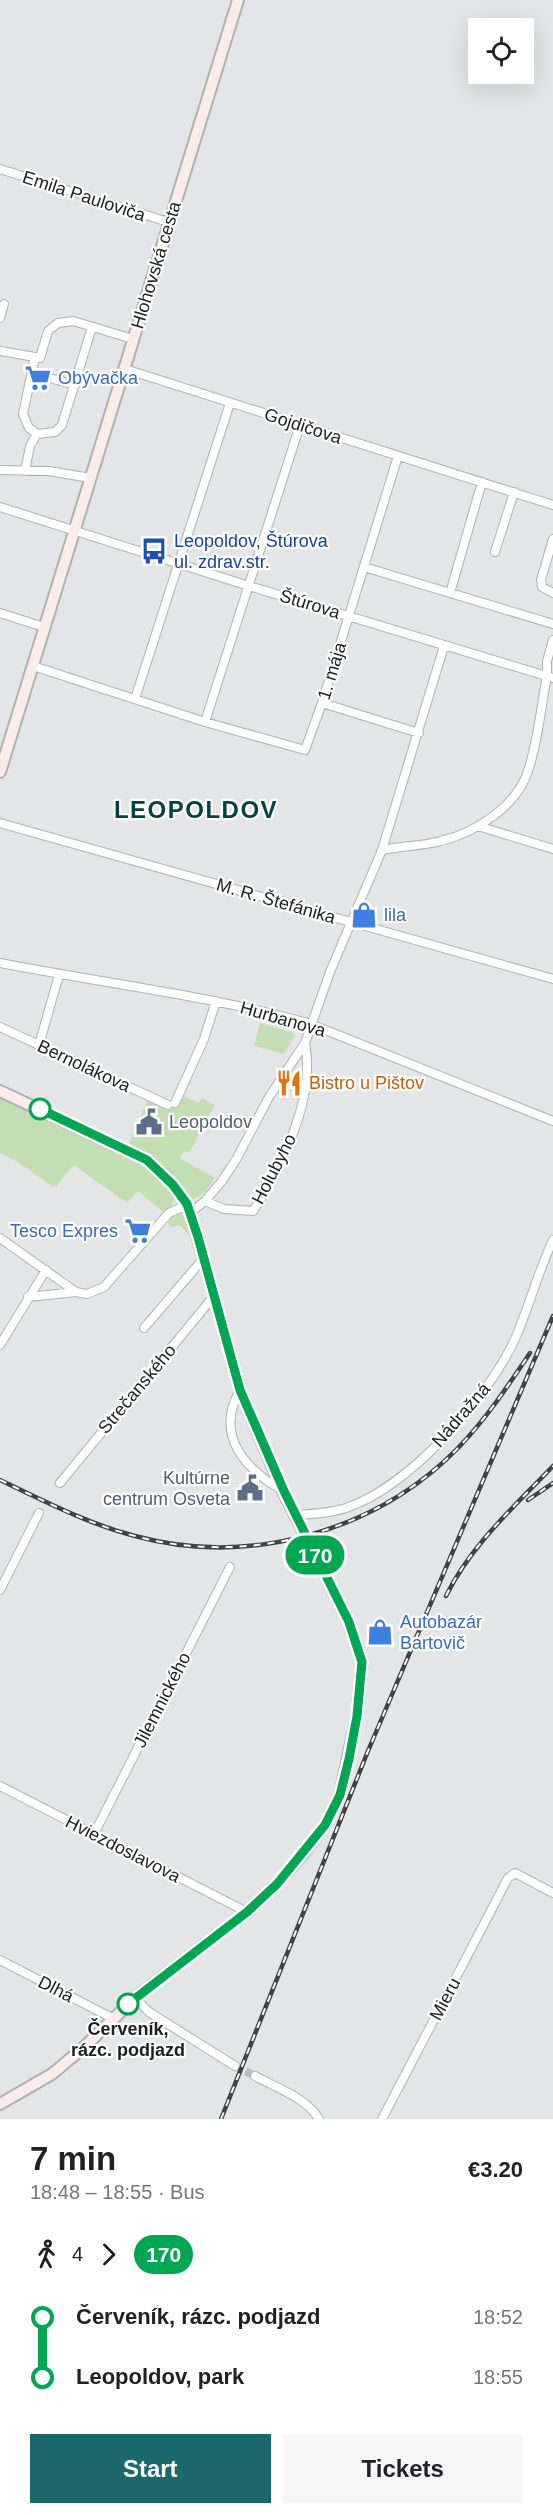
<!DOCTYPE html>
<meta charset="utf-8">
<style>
:root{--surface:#fff;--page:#f6f6f6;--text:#202124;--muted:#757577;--accent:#1a6869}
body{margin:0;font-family:Helvetica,sans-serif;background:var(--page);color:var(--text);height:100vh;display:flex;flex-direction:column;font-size:22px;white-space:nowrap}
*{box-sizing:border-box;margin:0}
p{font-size:20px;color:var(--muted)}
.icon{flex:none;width:33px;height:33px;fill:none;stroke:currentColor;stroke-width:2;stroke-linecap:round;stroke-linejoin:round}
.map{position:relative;height:2119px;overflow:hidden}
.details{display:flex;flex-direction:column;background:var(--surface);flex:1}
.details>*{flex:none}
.badge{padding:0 12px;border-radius:20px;font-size:21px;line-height:39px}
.tools{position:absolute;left:468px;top:18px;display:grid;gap:12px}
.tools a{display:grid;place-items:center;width:66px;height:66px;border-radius:0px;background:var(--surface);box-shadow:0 6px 24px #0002;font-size:30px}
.map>.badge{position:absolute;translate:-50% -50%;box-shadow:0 0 0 3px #fff}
.legs{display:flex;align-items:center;gap:9px;height:66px;padding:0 30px;font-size:20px}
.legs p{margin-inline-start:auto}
.summary{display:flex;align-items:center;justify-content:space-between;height:102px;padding:0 30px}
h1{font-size:33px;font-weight:800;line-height:45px}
.primary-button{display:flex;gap:12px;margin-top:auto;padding:12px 30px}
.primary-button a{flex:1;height:69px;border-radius:0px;background:var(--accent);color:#fff;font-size:24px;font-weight:800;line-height:69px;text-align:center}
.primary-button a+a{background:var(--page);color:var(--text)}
ul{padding:0 30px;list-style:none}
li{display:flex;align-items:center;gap:21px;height:60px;font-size:22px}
li i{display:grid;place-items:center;width:9px;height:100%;margin:0 8px;background:currentColor}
li i::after{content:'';width:15px;height:15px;margin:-8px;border:4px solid;border-radius:50%;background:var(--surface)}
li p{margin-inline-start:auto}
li:first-child i{background:linear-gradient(#0000 50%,currentColor 0)}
li:last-child i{background:linear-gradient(currentColor 50%,#0000 0)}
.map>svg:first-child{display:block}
.green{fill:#c4deb4}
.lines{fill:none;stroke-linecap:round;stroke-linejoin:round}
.street-tunnel{stroke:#bcbdbe;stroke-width:8;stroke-dasharray:8 4;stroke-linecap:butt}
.street-casing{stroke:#b0b1b1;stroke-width:10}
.secondary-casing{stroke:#b0b1b1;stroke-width:14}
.street{stroke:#fff;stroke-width:8}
.secondary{stroke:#fbeceb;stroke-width:10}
.rail-casing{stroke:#414242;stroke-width:4.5}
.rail{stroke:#fff;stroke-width:2;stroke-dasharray:7;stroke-linecap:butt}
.line-1-casing{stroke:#fff;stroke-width:14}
.line-1{stroke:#00a651;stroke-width:9}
.stop-1-dot{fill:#fff;stroke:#00a651;stroke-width:3}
.labels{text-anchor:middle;stroke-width:4.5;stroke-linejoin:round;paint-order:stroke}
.street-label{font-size:18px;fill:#1d1e1e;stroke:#fff}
.shop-label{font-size:18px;fill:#366cbe;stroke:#fff;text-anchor:start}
.transit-label{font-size:18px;fill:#164399;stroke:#fff;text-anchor:start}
.food-label{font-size:18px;fill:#c56008;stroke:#fff;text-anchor:start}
.service-label{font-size:18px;fill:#4e5e75;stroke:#fff;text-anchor:start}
.stop-label{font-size:18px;font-weight:bold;fill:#1d1e1e;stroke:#fff}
.district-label{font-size:24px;font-weight:bold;letter-spacing:1.5px;fill:#004344;stroke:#fff}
</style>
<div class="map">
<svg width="553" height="2119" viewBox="0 0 553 2119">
<rect width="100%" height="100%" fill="#e4e5e6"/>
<path class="green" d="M260 1023 294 1033 295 1035 284 1054 254 1046Z
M184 1096 198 1103 202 1098 215 1105 189 1153 184 1151 180 1158 215 1178 204 1193 190 1201 175 1198 171 1207 162 1211 138 1191 127 1203 75 1166H72L57 1186 53 1187 18 1162 0 1153V1099H9L125 1154 147 1101 150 1100C168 1107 171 1112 184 1096Z
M181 1213 187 1216 197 1255H195L190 1237 180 1225 171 1227 168 1223 172 1216Z"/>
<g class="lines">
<path class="street-tunnel" d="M235 2066 255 2076"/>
<g class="street-casing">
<path id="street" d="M0 169 168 222
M0 318 4 304
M0 351 35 357
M35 357 40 358 48 331 58 323 73 321 133 339
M35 357 23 414 29 428 37 434
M125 369 553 505
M46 377 75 385
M0 470 49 471 90 478
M25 471 30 446 37 434 55 432 62 425 92 327
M0 507 249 586 553 678
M553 539 541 580 542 587 553 593
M495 552 514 492
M364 567 553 624
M450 593 482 482
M0 613 44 627
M33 666 205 722 305 750 322 703 398 456
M135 699 230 403
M322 703 419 733
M205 722 300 425
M0 823 553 979
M478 826 553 849
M382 850C401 846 423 846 441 841 475 833 517 806 528 771 538 741 541 707 547 676V661L553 640
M0 963C102 983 207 995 308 1023L553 1121
M0 1027 168 1105
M39 1045 59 975
M175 1103 204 1039 216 1001
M205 1201 224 1209 253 1211C282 1165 316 1098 305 1043
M190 1213 205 1201 222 1181 237 1158 269 1097 305 1043 330 972 382 850 444 646
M0 1238 76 1292
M28 1297 76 1292 87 1294 104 1287 169 1213 187 1205
M144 1328 204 1258
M0 1345 46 1270
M240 1390C215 1434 243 1468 282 1490
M60 1483 214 1296
M296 1515C313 1514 330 1513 346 1508 409 1487 488 1398 515 1339 529 1307 538 1272 553 1240
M0 1590 39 1513
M0 1786 247 1912
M94 1834 230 1567
M0 1960 112 2018
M135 1998 149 2012 235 2066
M255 2076C275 2087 307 2098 319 2119
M382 2119 508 1878 515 1873 553 1893"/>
</g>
<g class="secondary-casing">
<path id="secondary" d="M0 772 238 0
M0 1091 147 1160 173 1185 187 1205 198 1237 240 1390 283 1491 349 1622 362 1662 357 1716 340 1795 325 1825 302 1855 277 1884 247 1912 135 1998 83 2048 52 2074 0 2104"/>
</g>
<use href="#street" class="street"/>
<use href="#secondary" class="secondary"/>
<g class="rail-casing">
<path id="rail" d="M0 1480C44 1501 88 1524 135 1536 249 1567 376 1532 458 1448 486 1419 508 1386 530 1353
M528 1500 553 1483
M446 1596C471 1545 514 1507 553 1466
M221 2119 368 1751 553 1316"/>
</g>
<use href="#rail" class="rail"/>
</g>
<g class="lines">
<g class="line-1-casing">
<path id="line-1" d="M40 1109 147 1160 173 1185 187 1204 198 1237 240 1390 284 1491 349 1622 362 1662 357 1716 349 1759 340 1795 325 1825 277 1884 247 1912 128 2004"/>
</g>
<use href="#line-1" class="line-1"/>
</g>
<defs>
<g id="supermarket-bare" transform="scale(2.07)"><path d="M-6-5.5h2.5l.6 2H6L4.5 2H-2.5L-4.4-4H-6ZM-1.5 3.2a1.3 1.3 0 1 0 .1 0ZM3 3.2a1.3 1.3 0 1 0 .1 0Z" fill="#3f7fe0" stroke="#fff" stroke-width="2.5" paint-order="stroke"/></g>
<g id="bus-bare" transform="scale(2.07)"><path d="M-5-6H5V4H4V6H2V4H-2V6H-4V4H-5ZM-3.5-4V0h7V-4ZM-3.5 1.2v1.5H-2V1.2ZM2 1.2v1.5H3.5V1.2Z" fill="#1a4fb4" stroke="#fff" stroke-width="2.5" paint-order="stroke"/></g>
<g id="shop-bare" transform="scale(2.07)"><path d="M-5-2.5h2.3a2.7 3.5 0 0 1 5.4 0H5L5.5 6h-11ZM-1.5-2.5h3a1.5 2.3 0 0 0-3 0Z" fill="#3f7fe0" stroke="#fff" stroke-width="2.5" paint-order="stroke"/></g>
<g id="restaurant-bare" transform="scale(2.07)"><path d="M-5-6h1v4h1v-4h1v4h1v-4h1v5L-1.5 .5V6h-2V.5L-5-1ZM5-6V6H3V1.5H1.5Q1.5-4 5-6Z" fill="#e8710a" stroke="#fff" stroke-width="2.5" paint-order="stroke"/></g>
<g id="civic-bare" transform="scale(2.07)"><path d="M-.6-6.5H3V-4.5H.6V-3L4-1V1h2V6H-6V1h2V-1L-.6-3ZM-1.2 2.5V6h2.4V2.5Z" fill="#5c6f8a" stroke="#fff" stroke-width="2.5" paint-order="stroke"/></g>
</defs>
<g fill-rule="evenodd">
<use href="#supermarket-bare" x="38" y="378"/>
<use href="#bus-bare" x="154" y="551"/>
<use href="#shop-bare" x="364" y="915"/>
<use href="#restaurant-bare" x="289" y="1083"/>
<use href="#civic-bare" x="149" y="1122"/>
<use href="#supermarket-bare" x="138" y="1231"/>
<use href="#civic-bare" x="250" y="1488"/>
<use href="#shop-bare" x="380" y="1632"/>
</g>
<g class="stop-1-dot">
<circle cx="40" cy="1109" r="10"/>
<circle cx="128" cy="2004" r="10"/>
</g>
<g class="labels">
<g class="street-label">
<text transform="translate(84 196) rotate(18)" y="6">Emila Pauloviča</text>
<text transform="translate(156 265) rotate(-73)" y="6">Hlohovská cesta</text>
<text transform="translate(303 426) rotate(18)" y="6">Gojdičova</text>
<text transform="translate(310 604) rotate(17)" y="6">Štúrova</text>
<text transform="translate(332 671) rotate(-73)" y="6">1. mája</text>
<text transform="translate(276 901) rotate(16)" y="6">M. R. Štefánika</text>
<text transform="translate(283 1019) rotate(16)" y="6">Hurbanova</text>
<text transform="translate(84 1066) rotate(25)" y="6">Bernolákova</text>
<text transform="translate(274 1169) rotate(-63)" y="6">Holubyho</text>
<text transform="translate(137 1389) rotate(-50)" y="6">Strečanského</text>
<text transform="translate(461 1415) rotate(-49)" y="6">Nádražná</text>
<text transform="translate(162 1700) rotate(-63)" y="6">Jilemnického</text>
<text transform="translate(123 1849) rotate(27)" y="6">Hviezdoslavova</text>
<text transform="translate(56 1989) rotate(27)" y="6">Dlhá</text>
<text transform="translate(445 1999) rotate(-62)" y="6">Mieru</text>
</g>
<g class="shop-label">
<text x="58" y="384">Obývačka</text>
<text x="384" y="921">lila</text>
<text x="118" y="1237" text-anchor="end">Tesco Expres</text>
<text x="400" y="1628">Autobazár<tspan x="400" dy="21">Bartovič</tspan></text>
</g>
<g class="transit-label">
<text x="174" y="547">Leopoldov, Štúrova<tspan x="174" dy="21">ul. zdrav.str.</tspan></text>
</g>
<g class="food-label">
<text x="309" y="1089">Bistro u Pištov</text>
</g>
<g class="service-label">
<text x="169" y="1128">Leopoldov</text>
<text x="230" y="1484" text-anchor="end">Kultúrne<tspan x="230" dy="21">centrum Osveta</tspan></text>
</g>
<g class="stop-label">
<text x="128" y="2035">Červeník,<tspan x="128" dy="21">rázc. podjazd</tspan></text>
</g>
<g class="district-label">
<text x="196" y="818">LEOPOLDOV</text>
</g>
</g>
</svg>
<div class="tools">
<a><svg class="icon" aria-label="locate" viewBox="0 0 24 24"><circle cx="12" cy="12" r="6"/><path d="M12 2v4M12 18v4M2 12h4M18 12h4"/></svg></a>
</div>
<b class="badge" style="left:315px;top:1555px;background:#00a651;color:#fff">170</b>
</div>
<section class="details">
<div class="summary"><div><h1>7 min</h1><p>18:48 – 18:55 · Bus</p></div><b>€3.20</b></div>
<div class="legs"><svg class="icon" aria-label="walk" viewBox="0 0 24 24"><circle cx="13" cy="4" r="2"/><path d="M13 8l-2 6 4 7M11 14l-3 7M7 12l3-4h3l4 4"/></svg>4<svg class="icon" aria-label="forward" viewBox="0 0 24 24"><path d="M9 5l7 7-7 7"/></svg><b class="badge" style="background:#00a651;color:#fff">170</b></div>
<ul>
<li><i style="color:#00a651"></i><b>Červeník, rázc. podjazd</b><p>18:52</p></li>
<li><i style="color:#00a651"></i><b>Leopoldov, park</b><p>18:55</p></li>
</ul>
<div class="primary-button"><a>Start</a><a>Tickets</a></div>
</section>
